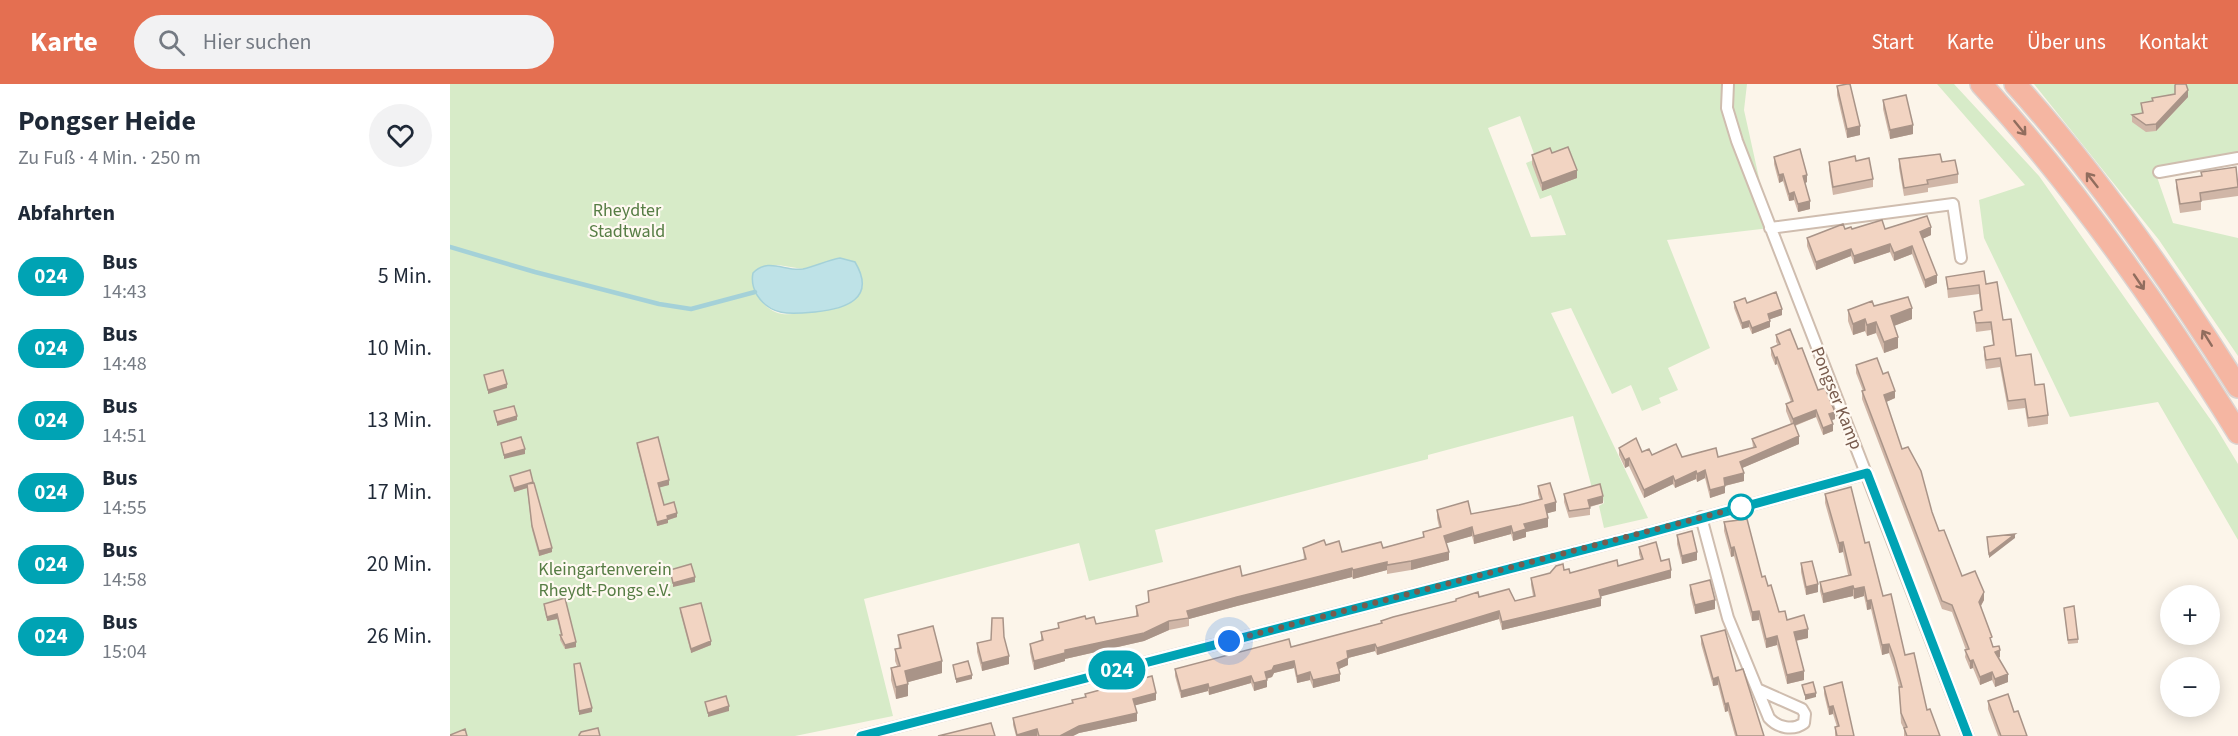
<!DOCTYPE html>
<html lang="de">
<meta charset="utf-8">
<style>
:root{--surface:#fff;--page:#f2f2f3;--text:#1f2937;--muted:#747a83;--accent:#e46f51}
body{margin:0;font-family:"Source Sans 3",sans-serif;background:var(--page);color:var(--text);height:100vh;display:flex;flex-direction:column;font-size:22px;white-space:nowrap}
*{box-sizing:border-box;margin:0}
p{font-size:20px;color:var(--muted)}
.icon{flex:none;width:33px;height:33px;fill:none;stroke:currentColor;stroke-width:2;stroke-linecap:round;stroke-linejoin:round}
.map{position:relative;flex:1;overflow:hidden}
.details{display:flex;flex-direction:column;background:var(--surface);width:450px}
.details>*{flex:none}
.badge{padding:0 12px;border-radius:20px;font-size:21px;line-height:39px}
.fabs{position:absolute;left:1710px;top:501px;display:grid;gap:12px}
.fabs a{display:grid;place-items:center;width:60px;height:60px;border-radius:50%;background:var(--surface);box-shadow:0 3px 15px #0003;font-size:30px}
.you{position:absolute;width:30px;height:30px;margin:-15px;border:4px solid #fff;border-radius:50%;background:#1a73e8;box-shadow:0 0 0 9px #1a73e833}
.map>.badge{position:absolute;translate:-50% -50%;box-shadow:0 0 0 3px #fff}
h2{padding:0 18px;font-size:22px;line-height:54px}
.round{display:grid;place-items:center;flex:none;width:63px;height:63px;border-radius:32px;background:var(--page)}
.head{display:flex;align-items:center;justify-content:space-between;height:102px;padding:0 18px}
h1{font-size:28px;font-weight:700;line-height:45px}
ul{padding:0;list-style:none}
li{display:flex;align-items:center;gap:18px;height:72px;padding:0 18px}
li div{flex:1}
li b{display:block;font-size:22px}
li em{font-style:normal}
li .badge{min-width:66px;font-weight:700;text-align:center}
header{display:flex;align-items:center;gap:36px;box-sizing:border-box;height:84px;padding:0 30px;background:var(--accent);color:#fff}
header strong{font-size:28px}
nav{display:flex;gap:33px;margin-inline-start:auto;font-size:21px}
.search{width:420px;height:54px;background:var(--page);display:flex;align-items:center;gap:15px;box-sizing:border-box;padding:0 21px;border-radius:33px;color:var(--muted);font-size:22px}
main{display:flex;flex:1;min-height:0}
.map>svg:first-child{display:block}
.green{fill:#d7ebc8;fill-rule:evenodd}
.water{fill:#bee2e7;stroke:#a4d1d8;stroke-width:1.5}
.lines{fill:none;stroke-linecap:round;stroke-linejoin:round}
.stream{stroke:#a4d1d8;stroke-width:4.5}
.minor-casing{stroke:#cfbdaf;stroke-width:14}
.motorway-casing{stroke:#dcd4d1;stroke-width:24}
.minor{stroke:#fff;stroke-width:10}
.motorway{stroke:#f5b6a2;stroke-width:21}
.wall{fill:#d0b6a7}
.shaded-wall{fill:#a99488}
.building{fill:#f2d4c2;stroke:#a99488;stroke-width:1.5}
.oneway{stroke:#916d5e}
.line-casing{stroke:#fff;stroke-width:14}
.line{stroke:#00a3b4;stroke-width:9}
.walk{stroke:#785b4d;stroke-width:6;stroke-dasharray:0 10.8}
.stop-dot{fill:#fff;stroke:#00a3b4;stroke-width:3}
.labels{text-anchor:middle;stroke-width:4.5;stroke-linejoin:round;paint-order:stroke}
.park-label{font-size:18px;fill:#567d44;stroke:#fff9f1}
.street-label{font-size:18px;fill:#785b4d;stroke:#fff9f1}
</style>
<header>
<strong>Karte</strong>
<div class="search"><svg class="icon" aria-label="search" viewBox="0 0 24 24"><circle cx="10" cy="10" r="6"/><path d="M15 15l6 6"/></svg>Hier suchen</div>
<nav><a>Start</a><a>Karte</a><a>Über uns</a><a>Kontakt</a></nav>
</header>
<main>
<section class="details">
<div class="head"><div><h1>Pongser Heide</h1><p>Zu Fuß · 4 Min. · 250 m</p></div><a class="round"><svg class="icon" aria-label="heart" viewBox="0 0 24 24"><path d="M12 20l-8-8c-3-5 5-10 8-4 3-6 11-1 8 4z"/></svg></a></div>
<h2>Abfahrten</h2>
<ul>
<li><span class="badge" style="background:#00a3b4;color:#fff">024</span><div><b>Bus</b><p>14:43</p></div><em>5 Min.</em></li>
<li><span class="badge" style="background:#00a3b4;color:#fff">024</span><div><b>Bus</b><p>14:48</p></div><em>10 Min.</em></li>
<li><span class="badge" style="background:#00a3b4;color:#fff">024</span><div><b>Bus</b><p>14:51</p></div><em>13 Min.</em></li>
<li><span class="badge" style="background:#00a3b4;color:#fff">024</span><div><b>Bus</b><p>14:55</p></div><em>17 Min.</em></li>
<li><span class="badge" style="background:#00a3b4;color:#fff">024</span><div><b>Bus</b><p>14:58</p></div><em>20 Min.</em></li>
<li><span class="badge" style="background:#00a3b4;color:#fff">024</span><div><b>Bus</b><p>15:04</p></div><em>26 Min.</em></li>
</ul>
</section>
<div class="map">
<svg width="1788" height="652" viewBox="0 0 1788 652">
<rect width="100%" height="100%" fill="#fcf5ea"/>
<path class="green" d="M0 0H1297L1294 26 1320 144 1217 156 1260 264 1218 284 1228 306 1209 314 1211 319 1192 327 1181 301 1162 310 1121 224 1101 229 1198 434 1154 444 1149 422 1154 419 1151 407 1143 408 1123 332 978 371V375L705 446 713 478 639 497 629 459 414 515 443 632 345 652H0ZM1070 32 1086 75 1076 79 1090 115 1101 111 1116 151 1081 153 1038 44ZM390 174 405 178C429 218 390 226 360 228 351 229 340 231 332 230 318 228 311 217 304 206L312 183 328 181 353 185Z
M1487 0H1504L1589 92 1765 342 1788 380V456L1708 318 1620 333 1534 154 1529 116 1575 101Z
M1584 0H1788V73L1707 93 1723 139 1788 154V272L1709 156Z"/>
<path class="water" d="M390 174 405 178C427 215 395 225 365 228 342 230 321 233 307 211 303 204 301 198 303 189 318 173 336 188 353 185 366 182 378 176 390 174Z"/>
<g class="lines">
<path class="stream" d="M0 163 85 188 209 220 241 225 305 208"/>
<g class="minor-casing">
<path id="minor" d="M1278 0 1277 24 1287 57 1518 652
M1709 88 1788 74
M1320 144 1503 120 1511 174
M1251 433 1278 534 1319 634C1328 644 1343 647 1354 639L1355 630 1352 625 1307 605
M411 652 1191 451 1417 389"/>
</g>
<g class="motorway-casing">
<path id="motorway" d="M1531 0C1629 107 1712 226 1788 349
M1565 0C1647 91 1723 200 1788 303"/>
</g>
<use href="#minor" class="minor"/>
<use href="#motorway" class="motorway"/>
</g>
<path class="wall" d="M1387 2 1410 51 1397 54 1387 11Z
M1738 13 1706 47 1696 48 1682 38V31L1692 30 1691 19 1702 17V14Z
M1433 16 1463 50 1440 55 1433 25Z
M1102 69 1127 94 1092 107 1082 80V71Z
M1324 73 1357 98 1355 99 1360 125 1348 128 1344 116 1339 117 1333 97 1329 99 1324 80Z
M1449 75 1492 78 1508 90V99L1478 104V108L1454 112 1449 84Z
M1406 77 1423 95V103L1383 111 1379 86V78Z
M1751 88 1788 97V112L1751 117V126L1730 129 1726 104V96L1751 92Z
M1395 145H1435L1481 151 1472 155 1487 199 1475 204 1462 170 1444 177 1440 168 1404 180 1401 172 1366 186 1357 162V154Z
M1496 193 1536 200 1553 236 1566 272 1585 301 1598 331V340L1578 343 1575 324 1558 326 1550 283 1536 285 1534 272V263L1543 261 1541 246 1526 248 1524 228 1531 227 1529 210 1498 214Z
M1284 218 1297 219 1332 231 1320 235V243L1302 250 1299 243 1292 245 1284 224Z
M1424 222 1462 235 1444 242 1448 264 1434 269 1426 249 1417 252 1415 247 1403 251 1398 237V226Z
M1326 251 1348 265 1368 306 1385 335 1381 337 1383 347 1373 351 1366 333 1345 342 1349 360 1292 384 1294 397 1275 402V409L1260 414 1255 394 1247 398 1246 395 1225 404 1223 400 1194 414 1179 382 1175 384 1169 371V364L1202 371 1232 373H1268L1303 364 1302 355 1341 340 1336 327V320L1341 318 1327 280 1325 281 1321 271V264L1328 261 1326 258Z
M1406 281 1433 290 1445 314 1436 318 1452 365 1482 428 1489 447 1512 492 1534 516 1531 522 1542 561 1550 573 1548 574 1558 598 1545 603 1542 596 1530 601 1523 584 1520 585 1515 573 1516 566 1502 528 1492 525 1412 315V307H1413L1406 289Z
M187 359 219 401 209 403 214 421 227 433 218 436V439L207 442 187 363Z
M60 392 83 399 102 468 89 472 82 446 77 404 64 408 60 396Z
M1088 402 1106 427 1097 429 1098 443 1076 448V453L1063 457 1061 450 1024 460 1022 452 996 459 999 476 961 486 937 490V486L903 495 902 493 787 522 739 535V542L719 546 694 557 615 575V577L584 586 580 568V560L591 557V548L608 544V539L636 535 646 540 686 533V522L698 519V507L792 492 854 476 853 464 876 461 892 468 933 464 973 453V448L989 443 987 434V426L1021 430 1069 421 1090 416 1088 410Z
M1114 410 1153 419 1140 423V431L1119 434 1114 418Z
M1375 410 1415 459 1433 512 1455 571 1477 626 1490 652H1454V645L1451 639 1449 603 1444 584 1439 569 1432 571 1421 525 1417 526 1414 512 1404 515 1403 512 1373 519 1370 507V498L1398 491 1393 468 1389 469 1375 419Z
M1274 438 1318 502 1329 528 1358 554 1346 557 1354 596 1337 600 1327 561 1316 564 1309 536 1302 537 1284 472 1281 473 1274 447Z
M1227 451 1247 476 1232 480 1227 460Z
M1189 463 1211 477 1221 494 1150 512 1151 522 1052 546 1049 535 927 571 925 567 898 574V581L889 585 890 597 863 604 860 596 847 599 844 584 824 589 822 593 817 595V603L804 607 801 599 759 611 758 607 731 614 725 592V585L841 563 931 539V537L1006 517V515L1029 513 1065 517 1083 512 1081 501V494L1114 486 1120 489 1168 482 1191 476 1189 470Z
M1351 479 1368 508 1356 511 1351 488Z
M1240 501 1265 525 1245 530 1240 510Z
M115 514 126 563 115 565 110 556V551H111L107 535 97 537 94 524V520Z
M230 524 261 561 241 569 230 528Z
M1614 524 1628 555V559L1618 560Z
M448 551 492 589 458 598V612L446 615 441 596V584L447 582 445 577V565H449Z
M1251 552 1286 587 1314 652H1285L1278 627 1275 628 1268 601 1263 602 1251 560Z
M554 553 559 580 532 587 527 568V559Z
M1374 603 1404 652H1385V643H1387L1383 630 1379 631 1374 610Z
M635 610 706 616 685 621 687 637 629 649 623 652H566L563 641V634L622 619V616L635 613Z
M1538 617 1564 628 1577 652H1548L1538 625Z"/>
<path class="shaded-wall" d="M1738 6V13L1706 47V40Z
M1463 41V50L1440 55V46Z
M1410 42V51L1397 54V45Z
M1127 86V94L1092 107V99Z
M1333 90V97L1329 99V91Z
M1357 91V98L1353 100V92Z
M1344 108V116L1339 117V110Z
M1360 117V125L1348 128V120Z
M1481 143V151L1470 156V148Z
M1440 160V168L1404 180V172Z
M1462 162V170L1444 177V169Z
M1401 165V172L1366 186V178Z
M1487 191V199L1475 204V196Z
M1462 224V235L1441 243V232Z
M1332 225V231L1318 236V230Z
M1415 235V247L1403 251V240Z
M1299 237V243L1292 245V239Z
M1320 237V243L1302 250V244Z
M1426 238V249L1417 252V241Z
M1448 253V264L1434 269V258Z
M1327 273V280L1325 281V274Z
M57 300V304L38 310V306Z
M1445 307V314L1434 319V311Z
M1366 326V333L1343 342V335Z
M1385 328V335L1379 337V330Z
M67 332V336L47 342V338Z
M1383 340V347L1373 351V344Z
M1349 352V360L1290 385V378Z
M75 365V370L54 375V371Z
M1179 374V382L1175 384V376Z
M1255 386V394L1247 398V390Z
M1246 387V395L1225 404V397Z
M1294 389V397L1274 402V394Z
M1223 392V400L1194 414V406Z
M219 396V401L208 404V399Z
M83 398 77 400V404L64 408V404Z
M1275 402V409L1260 414V406Z
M1153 412V419L1138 423V416Z
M1106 418V427L1095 430V421Z
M227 429V433L218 436V439L207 442V438L217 432Z
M1098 434V443L1076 448V453L1063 457V449L1074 440Z
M1061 442V450L1024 460V452Z
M1022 443V452L994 460V452Z
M1565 450V454L1539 474V470Z
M1393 458V468L1389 469V459Z
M1284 463V472L1281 473V464Z
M102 464V468L89 472V467Z
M999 468V476L961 486V477Z
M1247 468V476L1232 480V472Z
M937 478V486L903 495V486Z
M902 484V493L787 522 739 535 737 527 787 513Z
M1221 486V494L1149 513V506Z
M245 493V498L223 503V499Z
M1368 500V508L1356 511V503Z
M1403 502V512L1373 519V510Z
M1414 503V512L1404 515V505Z
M1534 508V516L1529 525V518Z
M1151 514V522L1052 546V538Z
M1265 516V525L1245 530V521Z
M1421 516V525L1417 526V517Z
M1049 527V535L927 571V564Z
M1309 527V536L1302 537V528Z
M107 530V535L97 537V533Z
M719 537V546L694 557 615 575V577L584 586V577L615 566Z
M1358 545V554L1344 557V548Z
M1327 552V561L1316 564V555Z
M261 557V561L241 569V565Z
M126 558V563L115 565V561Z
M925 560V567L898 574V581L887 586V579L897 567Z
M1439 560V569L1432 571V561Z
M1550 566V573L1545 575V568Z
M559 572V580L532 587V579Z
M1523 576V584L1520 585V577Z
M492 577V589L455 599V587Z
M844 577V584L824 589 822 593 815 595V588L824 582Z
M1354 587V596L1337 600V591Z
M860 588V596L847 599V592Z
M1542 588V596L1530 601V593Z
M890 590V597L863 604V596Z
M1558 590V598L1545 603V595Z
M522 591V595L506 599V595Z
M801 592V599L759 611V604Z
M1268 593V601L1263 602V595Z
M817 596V603L804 607V599Z
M458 600V612L446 615V603Z
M758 600V607L731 614V607Z
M706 609V616L683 622V615Z
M1366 609V613L1355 616V611Z
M1278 619V627L1275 628V620Z
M279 622V627L258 633V629Z
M1383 622V630L1379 631V623Z
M142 624V628L129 631V627Z
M687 629V637L629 649 623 652H610L629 642Z
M587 645V652H567V651Z"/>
<path class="building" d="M1397 0H1400L1410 42 1397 45 1387 2Z
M1726 0H1736L1738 6 1706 40 1696 41 1682 31 1693 29 1691 19 1703 17 1702 14 1725 10V1Z
M1456 11 1463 41 1440 46 1433 16Z
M1118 63 1127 86 1092 99 1082 71 1100 64 1102 69Z
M1350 65 1357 91 1353 92 1360 117 1348 120 1344 108 1339 110 1333 90 1329 91 1324 73Z
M1490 70 1492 78 1505 76 1508 90 1477 96 1478 100 1454 104 1449 75Z
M1405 72 1406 77 1419 74 1423 95 1383 103 1379 78Z
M1786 83 1788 103 1750 109 1751 117 1730 120 1726 96 1752 92 1751 88Z
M1477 132 1481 143 1470 148 1487 191 1475 196 1462 162 1444 169 1440 160 1404 172 1401 165 1366 178 1357 154 1393 140 1395 145 1401 143 1402 145 1432 136 1435 145Z
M1534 187 1536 200 1547 198 1553 236 1561 235 1566 272 1581 270 1585 301 1594 300 1598 331 1578 334 1575 315 1558 317 1550 274 1536 276 1534 263 1544 261 1541 238 1526 239 1524 228 1532 226 1529 201 1498 205 1496 193Z
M1326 208 1332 225 1318 230 1320 237 1302 244 1299 237 1292 239 1284 218 1295 214 1297 219Z
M1458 213 1462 224 1441 232 1448 253 1434 258 1426 238 1417 241 1415 235 1403 240 1398 226 1422 217 1424 222Z
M1340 245 1348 265 1352 264 1368 306 1375 304 1385 328 1379 330 1383 340 1373 344 1366 326 1343 335 1336 320 1343 317 1327 273 1325 274 1321 264 1330 260 1326 251Z
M1427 274 1433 290 1438 288 1445 307 1434 311 1452 365 1458 363 1471 387 1482 428 1489 447 1494 446 1512 492 1525 487 1534 508 1529 518 1542 553 1540 554 1543 563 1549 562 1550 566 1545 568 1558 590 1545 595 1542 588 1530 593 1523 576 1520 577 1515 566 1519 565 1502 521 1492 517 1412 307 1415 306 1406 281Z
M53 286 57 300 38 306 34 291Z
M64 322 67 332 47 338 44 327Z
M1344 339 1349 352 1290 378 1294 389 1274 394 1275 402 1260 406 1255 386 1247 390 1246 387 1225 397 1223 392 1194 406 1179 374 1175 376 1169 364 1186 354 1192 368 1199 365 1202 371 1226 360 1232 373 1266 364 1268 373 1306 363 1302 355Z
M71 353 75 365 54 371 51 359Z
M208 353 219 396 208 399 214 421 224 418 227 429 217 432 218 435 207 438 187 359Z
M80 386 83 398 64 404 60 392Z
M84 399 102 464 89 467 82 442 77 400Z
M1100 399 1106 418 1095 421 1098 434 1074 440 1076 445 1063 449 1061 442 1024 452 1022 443 994 452 999 468 961 477 937 481V478L903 486 902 484 787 513 737 527 739 534 719 537 694 549 615 566V569L584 577 580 560 593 556 591 548 609 544 608 539 635 532 636 535 644 533 646 540 688 532 686 522 699 518 698 507 790 482 792 492 856 475 853 464 874 456 876 461 889 457 892 468 931 458 933 464 974 453 973 448 991 443 987 426 1018 417 1021 430 1069 421 1092 415 1088 402Z
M1150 400 1153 412 1138 416 1140 424 1119 427 1114 410Z
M1401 403 1415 459 1419 458 1433 512 1441 510 1455 571 1464 569 1477 626 1480 625 1490 652H1457L1454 644 1457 643 1451 629 1449 603H1452L1444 574 1439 560 1432 561 1421 516 1417 517 1414 503 1404 505 1403 502 1373 510 1370 498 1401 491 1393 458 1389 459 1375 410Z
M1297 435 1312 493 1315 492 1318 502 1321 501 1329 528 1335 527 1337 536 1354 531 1358 545 1344 548 1354 587 1337 591 1327 552 1316 555 1309 527 1302 528 1284 463 1281 464 1274 438Z
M1242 447 1247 468 1232 472 1227 451Z
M1565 450 1539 470 1537 453Z
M1206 458 1211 477 1219 475 1221 486 1149 506 1151 514 1052 538 1049 527 927 564 925 560 897 567 898 574 887 579 890 590 863 596 860 588 847 592 844 577 824 582 822 586 815 588 817 596 804 599 801 592 759 604 758 600 731 607 725 585 839 555 841 563 932 539 931 537 943 533 1006 517V515L1028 508 1029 513 1059 505 1065 517 1085 512 1081 494 1100 489 1106 482 1113 480 1114 486 1119 485 1120 489 1167 476 1168 482 1193 475 1189 463Z
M1362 477 1368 500 1356 503 1351 479Z
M241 480 245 493 223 499 220 486Z
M1260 496 1265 516 1245 521 1240 501Z
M115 514 126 558 115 561 110 551H112L107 530 97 533 94 520Z
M251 519 261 557 241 565 230 524Z
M1624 522 1628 555 1618 556 1614 524Z
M542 534H553L554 553 559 572 532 579 527 559 541 556Z
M483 542 492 577 455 587 458 600 446 603 441 584 450 582 445 565 451 564 448 551Z
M1275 546 1286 587 1293 585 1314 652H1287L1278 619 1275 620 1268 593 1263 595 1251 552Z
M518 577 522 591 506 595 503 581Z
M130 579 142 624 129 627 124 580Z
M702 592 706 609 683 615 687 629 629 642 610 652H589L587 645 567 651 563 634 623 619 622 616 636 613 635 610Z
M1363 598 1366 609 1355 611 1352 601Z
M1392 598 1404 652H1387L1385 643 1389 642 1383 622 1379 623 1374 603Z
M1558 610 1564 628 1568 627 1577 652H1551L1538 617Z
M276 612 279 622 258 629 255 618Z
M541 639 545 652H488Z
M148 644 150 652H129V651L131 648Z
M15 645 17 652H0V651Z"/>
<defs><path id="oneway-shaft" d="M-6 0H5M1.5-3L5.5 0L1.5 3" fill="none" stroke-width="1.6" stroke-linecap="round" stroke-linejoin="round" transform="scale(1.5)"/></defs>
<g class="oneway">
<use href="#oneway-shaft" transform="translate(1570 44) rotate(51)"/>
<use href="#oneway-shaft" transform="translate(1642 96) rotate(-128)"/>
<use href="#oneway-shaft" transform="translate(1689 198) rotate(56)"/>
<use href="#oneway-shaft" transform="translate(1757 254) rotate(-122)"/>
</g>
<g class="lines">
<g class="line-casing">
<path id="line" d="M411 652 1191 451 1417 389 1518 652"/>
</g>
<use href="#line" class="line"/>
<path class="walk" d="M779 557 1291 423"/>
</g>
<circle class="stop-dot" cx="1291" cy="423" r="12"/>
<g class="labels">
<g class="park-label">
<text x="177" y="132">Rheydter<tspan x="177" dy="21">Stadtwald</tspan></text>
<text x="155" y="491">Kleingartenverein<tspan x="155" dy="21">Rheydt-Pongs e.V.</tspan></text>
</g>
<g class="street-label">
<text transform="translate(1387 314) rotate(68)" y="6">Pongser Kamp</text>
</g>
</g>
</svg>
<div class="fabs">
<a>+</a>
<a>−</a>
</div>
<div class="you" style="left:779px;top:557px"></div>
<b class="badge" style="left:667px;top:586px;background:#00a3b4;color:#fff">024</b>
</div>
</main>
